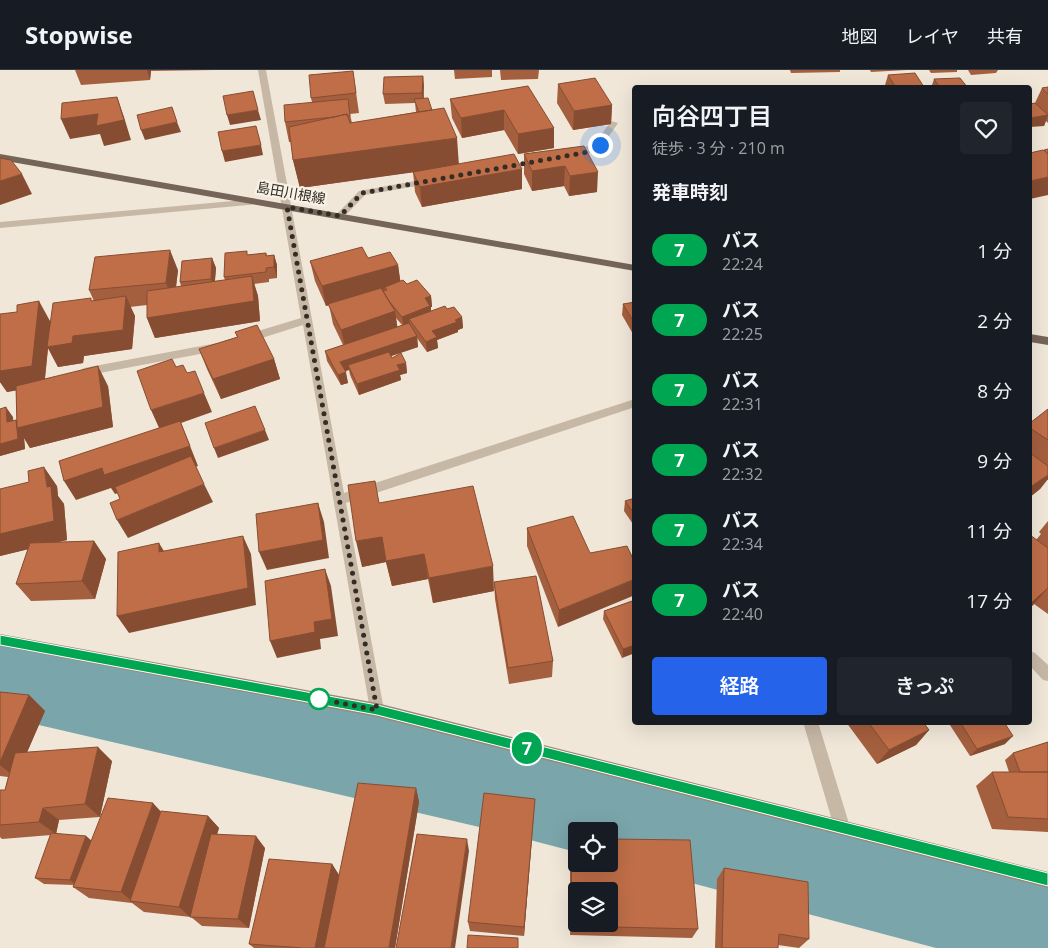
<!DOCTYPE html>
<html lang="ja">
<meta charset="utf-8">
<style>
:root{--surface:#171b24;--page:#20242c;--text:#f1f3f6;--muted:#9ea1a6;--line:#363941;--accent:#2563eb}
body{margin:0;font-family:"Open Sans","Noto Sans JP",sans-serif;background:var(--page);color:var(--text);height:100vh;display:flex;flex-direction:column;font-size:19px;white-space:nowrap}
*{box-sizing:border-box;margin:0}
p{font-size:16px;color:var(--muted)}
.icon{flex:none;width:28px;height:28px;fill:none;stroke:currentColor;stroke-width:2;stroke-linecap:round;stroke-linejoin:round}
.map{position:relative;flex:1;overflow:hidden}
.details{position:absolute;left:632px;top:15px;width:400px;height:640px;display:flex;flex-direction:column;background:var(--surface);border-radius:5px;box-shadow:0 5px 20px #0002}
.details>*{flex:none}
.badge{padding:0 10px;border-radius:16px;font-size:18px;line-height:32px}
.buttons{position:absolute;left:568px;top:752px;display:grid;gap:10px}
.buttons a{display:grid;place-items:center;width:50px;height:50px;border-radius:5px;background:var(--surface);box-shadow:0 5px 20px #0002;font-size:25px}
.you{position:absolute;width:25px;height:25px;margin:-12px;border:4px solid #fff;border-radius:50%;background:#1a73e8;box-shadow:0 0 0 8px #1a73e833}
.map>.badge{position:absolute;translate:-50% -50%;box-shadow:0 0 0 2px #fff}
h2{padding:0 20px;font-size:19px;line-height:45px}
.round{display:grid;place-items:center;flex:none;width:52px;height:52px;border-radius:5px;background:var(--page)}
.summary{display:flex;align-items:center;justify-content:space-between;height:85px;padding:0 20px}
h1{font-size:24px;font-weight:600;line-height:38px}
.primary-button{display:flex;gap:10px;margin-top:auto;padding:10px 20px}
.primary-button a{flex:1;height:58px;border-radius:5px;background:var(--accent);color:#fff;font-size:20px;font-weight:600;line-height:58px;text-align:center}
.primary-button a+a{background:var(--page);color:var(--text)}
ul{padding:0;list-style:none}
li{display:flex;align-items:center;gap:15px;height:70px;padding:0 20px}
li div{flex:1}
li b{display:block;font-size:19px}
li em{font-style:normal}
li .badge{min-width:55px;font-weight:700;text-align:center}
header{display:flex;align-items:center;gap:30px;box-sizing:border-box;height:70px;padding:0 25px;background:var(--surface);border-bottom:1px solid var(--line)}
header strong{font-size:24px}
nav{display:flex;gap:28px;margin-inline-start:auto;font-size:18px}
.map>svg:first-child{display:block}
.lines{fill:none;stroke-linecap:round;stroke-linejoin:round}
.river{fill:#7aa5ab;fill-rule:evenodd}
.lane{fill:#c7b8a6;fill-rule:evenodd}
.street{fill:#c7b8a6;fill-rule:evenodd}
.secondary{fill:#9a8778;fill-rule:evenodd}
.primary{fill:#756458;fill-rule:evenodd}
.wall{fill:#a45f3e;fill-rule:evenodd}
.shaded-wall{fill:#864d32}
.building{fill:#bf6e48;stroke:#864d32;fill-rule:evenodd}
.line{fill:#00a651;stroke:#fff}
.walk{stroke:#332c27;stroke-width:5;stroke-dasharray:0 9}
.stop-dot{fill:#fff;stroke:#00a651;stroke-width:2.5}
.labels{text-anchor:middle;stroke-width:4.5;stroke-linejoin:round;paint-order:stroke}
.far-street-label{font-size:14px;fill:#332c27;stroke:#f8f1e5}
</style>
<header>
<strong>Stopwise</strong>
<nav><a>地図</a><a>レイヤ</a><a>共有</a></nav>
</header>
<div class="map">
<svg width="1048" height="878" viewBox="0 0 1048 878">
<rect width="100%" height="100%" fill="#f0e7d9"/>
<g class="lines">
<path class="river" d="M0 570 488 669 1048 808V878H936L609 791V761H576V782L488 759 0 646Z"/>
<path class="lane" d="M1030 581 1035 583 1048 595V611L1043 610 1030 596Z"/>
<path class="street" d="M258 0H266L344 423 635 329V337L346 433 384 640 382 645 377 647 372 645 370 640 303 255 246 273 241 269 242 266 301 248Z
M611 51 618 53C607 70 592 90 569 87V83C590 78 599 69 611 51Z
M431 108 436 111 434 113 365 125 343 148 340 149 335 146 359 121Z
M255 129 260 132 258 134 0 158V152Z
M217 273 222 277 221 280 84 306 78 302 84 298Z
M803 652H818L850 757 848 763 842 765 836 763 834 757Z"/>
<path class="secondary" d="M0 564 377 633 1048 802V818L377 647 0 576Z"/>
<path class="primary" d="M0 84 635 195V201L0 90Z
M1030 264 1048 267V275L1030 272Z"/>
</g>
<path class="wall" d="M75 0H215L151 1 150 10 81 15Z
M454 0H492V7L455 9Z
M500 0H539L538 9 501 10Z
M790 0H840V2L791 3Z
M870 0H907L871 2Z
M929 0H957V2L931 3Z
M968 0H998L996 3 971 5Z
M353 1 359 43 350 44 352 53 416 42 415 33 385 34 383 24 423 6 424 28 432 40 459 94 522 119 422 137 415 122 413 102 300 118 293 90 291 72H289L285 52 312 32 311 28Z
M888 5 924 17V18H886L885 15Z
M934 9 968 18H931Z
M558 14 612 35 611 54 573 60 557 33Z
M528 16 554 78 518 84 504 60 462 68 452 48 450 29Z
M1048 17V53L1046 51 1044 56 1035 33 1042 18Z
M584 76 597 122 569 126 564 116 532 121 524 104V84Z
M266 183 267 186 274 185 277 195V208L269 209V212L254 214 258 226 260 251 155 268 147 248V235L130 237 135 246 132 279 84 286 83 293 58 297 48 278 45 309 108 316 113 357 30 378 24 368 25 379 0 386 13 347V351H17L16 320 7 322 0 312V244L50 251 94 231 89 220 178 200 176 217 181 216 180 212 212 188 216 198 215 211 225 210 224 207 248 185Z
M368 188 398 195 400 211 431 226 432 237H431V241L447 239 462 247 463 258 458 260V262L437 270 438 278 427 282 417 268 418 277 391 286 392 288 406 293 407 303 400 305 401 310 359 325 350 305 349 300 345 301 348 313 341 315 327 291 325 281 343 275 333 254 329 235 326 236 315 211 310 191ZM396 248 402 255 397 257Z
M635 232V264H633L622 245 623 234Z
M235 262 274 289 280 309 221 329 207 299 199 279 237 267Z
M1048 339V410H1047L1040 419 1030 427V353Z
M57 416 58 426 64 434 67 470 58 472 94 471 106 489 95 529 31 531 16 514 28 479 0 486V419Z
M635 428V457L624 441 625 431Z
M380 433 494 521 433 533 428 509 392 516 386 492 362 497Z
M1048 451V544L1034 534 1030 538V465L1036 470 1041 464 1039 462Z
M527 458 590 483 558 557 527 476Z
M494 512 553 591 552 607 509 614 495 529Z
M635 530 622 588 603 549 604 541Z
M0 622 29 625 45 641 27 682 112 691 100 747 59 750 56 764 86 766 91 771 161 742 208 746 219 758 217 764 265 778 249 858 202 856 191 847 144 842 132 833 89 828 73 817 74 815 44 814 35 808 51 765 2 769 0 767V720H5L8 707 0 706Z
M846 652H923L929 660 916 675 877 694Z
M948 652H1004L1005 674 970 686Z
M1048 672V762L992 759 976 716 992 702H1009L1005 690 1013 683Z
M416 718 419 732 395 878H254L249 874 332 794 339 805Z
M535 729 534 742 524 866 470 861 468 852Z
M571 768 698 859 692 868 570 865V781Z
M724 798 809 869 799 878 778 875V878H715L717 809Z"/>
<path class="shaded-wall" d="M147 0H151V1L150 10Z
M423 6 424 16 423 33 422 23Z
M117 27 124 47 131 70 104 76 100 64 70 69 61 49Z
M612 35 611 54 573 60 574 41Z
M258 40 261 50 230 55 227 45Z
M504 40V60L462 68 461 48Z
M1048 45 1044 56 1030 57V48Z
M177 52 181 62 145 70 141 60Z
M554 58V78L518 84V64Z
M457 68 459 96 300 118 293 90Z
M261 75 263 85 225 92 222 81Z
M565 96 564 116 532 121V101Z
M522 99V119L422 137 420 117Z
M598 102 597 122 569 126 570 106Z
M22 104 32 124 0 135V111Z
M1048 107V125L1030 129V111Z
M170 180 178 200 174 233 166 213Z
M274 185 277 195V208L274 197Z
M212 188 216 198 214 219 211 209Z
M398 195 401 215 385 217V219L326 236 322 216Z
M252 206 258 226 260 251 155 268 147 248Z
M126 226 135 246 132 279 84 286 83 293 58 297 48 278 44 316 7 322 0 312V301L39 231 50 251 73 266Z
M431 226 432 237H431V246L409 249 410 255 404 257 402 247 425 228Z
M395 241 398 261 346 280 341 260Z
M462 247 463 258 458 260V262L437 270 438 278 427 282 426 272 432 261Z
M635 254V264H633Z
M417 266 418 277 350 300 348 295 349 300 342 302 340 292Z
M274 289 280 309 221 329 213 309Z
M406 293 407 303 400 305 401 310 359 325 357 314 397 295Z
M98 296 108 316 113 357 30 378 24 368 25 379 0 386V374L16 350Z
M346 302 348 313 341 315 338 305Z
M204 323 212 342 181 353 198 396 115 424 111 418 76 430 64 411 160 360 151 340Z
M6 337 13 347 14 363 7 352Z
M265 360 269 370 218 388 214 378Z
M44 397 57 416 58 426 64 434 67 470 0 486V464L47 417Z
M1048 405V409L1040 419 1030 427V419L1032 416Z
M204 414 213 432 128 468 117 450Z
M318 433 324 452 329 488 267 500 259 482Z
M243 466 251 484 256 535 129 563 117 546Z
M382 467 424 484 428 509 392 516 386 492 362 497 356 471Z
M94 471 106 489 95 529 82 511Z
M159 473 170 491 159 482Z
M493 496 494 521 433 533 429 508Z
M325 499 331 516 338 566 320 569 321 579 277 588 270 571 314 552Z
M635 509V525L558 557 559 540Z
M1048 518 1034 534 1030 538V534Z
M635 575V583L622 588 623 579Z
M29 625 45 641 16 708 0 695V692Z
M666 652H673L665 655Z
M929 660 916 675 877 694 889 680Z
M1013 666 1005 674 970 686 977 679Z
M98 677 112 691 100 747 85 734Z
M416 718 419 732 395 878H389Z
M535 729 534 742 524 866V857Z
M153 733 165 746 133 832 121 822Z
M43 738 59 750 56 764 39 752Z
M208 746 219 758 192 847H190L191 848 179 837Z
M86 766 93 772 78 816 70 810Z
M256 766 265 778 249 858 238 849Z
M467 769 469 781 455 878H451Z
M332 794 339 805 325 878H315Z"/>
<path class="building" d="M353 1 356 23 311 28 309 5Z
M915 3 924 17 896 18 888 5Z
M423 6 422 23 383 24 384 7Z
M595 8 612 35 574 41 558 14Z
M960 8 968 18H940L934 9Z
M528 16 554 58 518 64 504 40 461 48 450 29Z
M1048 17V24L1042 18Z
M253 21 258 40 227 45 223 26Z
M117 27 124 50 96 56 98 44 61 49 62 33Z
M428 28 432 40 419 42 414 29Z
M348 29 350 46H347V44L334 47 285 52 284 35Z
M1035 33 1048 45 1030 48V34Z
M172 37 177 52 141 60 137 45Z
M444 38 457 68 293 90 289 57 347 44 350 53Z
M256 56 261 75 222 81 218 62Z
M584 76 598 102 570 106 565 96 532 101 524 84Z
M1048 79V84L1044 80Z
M1043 80 1048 84V107L1030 111V83Z
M514 84 522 99 420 117 413 102Z
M0 88 11 90 22 104 0 111Z
M362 177 368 188 390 182 398 195 322 216 310 191Z
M170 180 166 213 89 220 95 187Z
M247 181V185L266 183V186L274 185V197L266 198V202L224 207 225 183Z
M212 188 211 209 180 212 182 191Z
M252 206 254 231 147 248V221Z
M403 210 407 214 417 210 431 226 425 228 430 236 402 247 389 231 383 221 387 220 385 217Z
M381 218 395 241 341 260 328 234Z
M126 226 123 260 73 266 72 273 47 277 53 233 91 228V231Z
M39 231 32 296 0 301V244L17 242V235Z
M635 232V254L623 234Z
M445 236 447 239 454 237 462 247 455 250 457 252 432 261 437 267 426 272 409 249Z
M409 253 417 266 340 292 346 302 338 305 325 281Z
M257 255 274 289 213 309 199 279 238 267 235 262Z
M389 282 392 288 401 283 406 293 397 295 400 300 357 314 348 295Z
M172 289 176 297 183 295 187 303 195 301 204 323 151 340 137 301Z
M98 296 103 337 17 358 16 316Z
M255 336 265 360 214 378 205 353Z
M6 337 7 352 16 350 18 369 0 374V339Z
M1048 339V370L1030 358V353Z
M180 351 190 376 104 405 102 398 64 411 59 391Z
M1030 383 1048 396V405L1032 416 1030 414Z
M191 386 204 414 117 450 110 433 120 429 115 417Z
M44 397 47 417 51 416 54 451 0 464V419L29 412 28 401Z
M375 411 379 433 473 416 493 496 429 508 424 484 386 491 382 467 356 471 348 415Z
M635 428V445L625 431Z
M318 433 323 470 259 482 256 444Z
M573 446 590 483 627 476 635 493V509L559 540 527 458Z
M1030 465 1048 478V518L1030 534Z
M243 466 248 518 117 546 118 482 159 473V482Z
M94 471 82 511 16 514 30 473Z
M325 499 332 549 314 552 315 562 270 571 265 511Z
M536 506 553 591 508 598 494 512Z
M635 530V575L623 579 604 541Z
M0 622 29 625 0 692Z
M868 652H923L929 660 889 680Z
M960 652H1004L1013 666 977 679Z
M1048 672V702H1020L1013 683Z
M98 677 85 734 43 738 39 752 0 755V720H5L15 683Z
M992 702H1048V749L1008 747Z
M358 713 416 718 389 878H324Z
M484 723 535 729 524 857 468 852Z
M108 728 153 733 121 822 73 817Z
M161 741 208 746 179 837 130 831Z
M51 763 86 766 70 810 35 808Z
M211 764 256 766 238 849 190 847Z
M417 764 467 769 451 878H396Z
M571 768 576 769V794H609V769L690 770 698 859 572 856ZM576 821H609V854H576Z
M269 789 332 794 315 878H303L249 874Z
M724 798 808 812 809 869 779 864 778 878H722Z
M468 865 518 868V878H467Z"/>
<path class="line" d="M0 565 377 635 1048 803V816L377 645 0 575Z"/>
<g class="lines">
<path class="walk" d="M319 629 377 640 287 137 340 146 362 123 588 82 600 75"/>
</g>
<circle class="stop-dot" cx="319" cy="629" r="10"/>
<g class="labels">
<g class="far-street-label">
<text transform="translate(291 123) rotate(10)" y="5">島田川根線</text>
</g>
</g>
</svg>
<div class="buttons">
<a><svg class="icon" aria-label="locate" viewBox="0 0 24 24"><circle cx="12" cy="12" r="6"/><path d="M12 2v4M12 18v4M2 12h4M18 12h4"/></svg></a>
<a><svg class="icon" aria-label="layers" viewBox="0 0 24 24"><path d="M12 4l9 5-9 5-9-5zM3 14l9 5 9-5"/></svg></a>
</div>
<div class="you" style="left:600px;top:75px"></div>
<b class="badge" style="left:527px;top:678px;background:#00a651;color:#fff">7</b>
<section class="details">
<div class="summary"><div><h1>向谷四丁目</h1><p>徒歩 · 3 分 · 210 m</p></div><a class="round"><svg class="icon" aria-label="heart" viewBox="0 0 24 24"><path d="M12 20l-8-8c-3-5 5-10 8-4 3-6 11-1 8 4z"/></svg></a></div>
<h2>発車時刻</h2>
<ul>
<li><span class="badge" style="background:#00a651;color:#fff">7</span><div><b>バス</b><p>22:24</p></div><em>1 分</em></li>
<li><span class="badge" style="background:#00a651;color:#fff">7</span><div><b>バス</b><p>22:25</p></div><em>2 分</em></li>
<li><span class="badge" style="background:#00a651;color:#fff">7</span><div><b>バス</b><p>22:31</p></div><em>8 分</em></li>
<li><span class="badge" style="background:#00a651;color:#fff">7</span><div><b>バス</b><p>22:32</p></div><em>9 分</em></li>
<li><span class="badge" style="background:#00a651;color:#fff">7</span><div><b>バス</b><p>22:34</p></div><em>11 分</em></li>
<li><span class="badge" style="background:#00a651;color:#fff">7</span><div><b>バス</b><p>22:40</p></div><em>17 分</em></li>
</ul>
<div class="primary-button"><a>経路</a><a>きっぷ</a></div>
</section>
</div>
